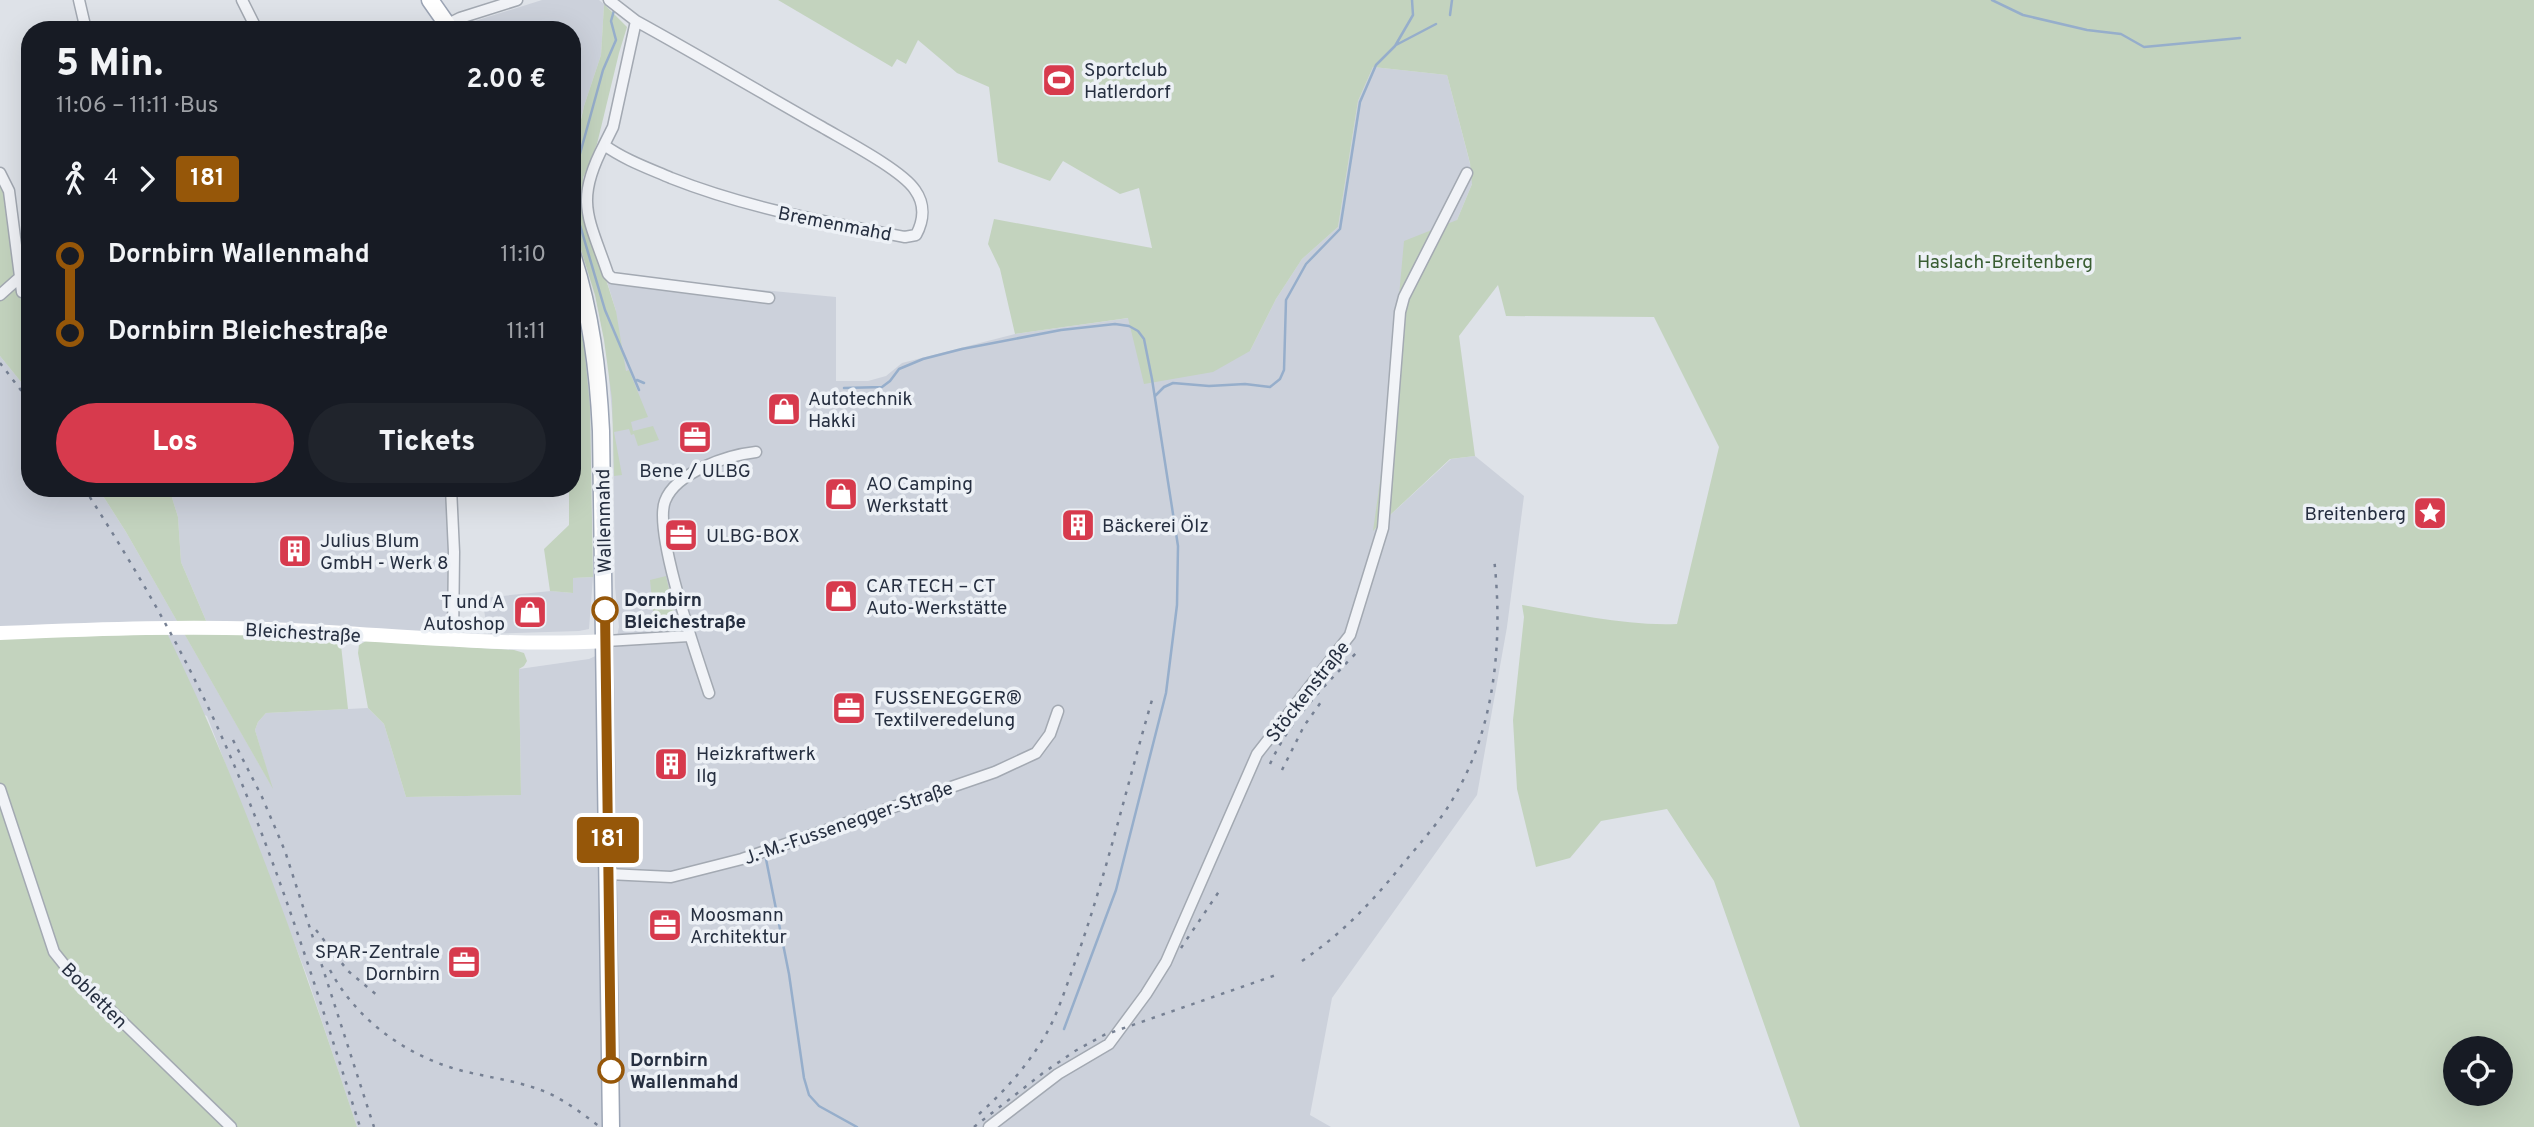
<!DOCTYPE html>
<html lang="de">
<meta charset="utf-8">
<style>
:root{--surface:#171b24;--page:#20242c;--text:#f1f3f6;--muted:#9ea1a6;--accent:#d73a4d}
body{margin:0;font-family:Overpass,sans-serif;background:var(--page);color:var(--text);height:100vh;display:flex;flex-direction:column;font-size:26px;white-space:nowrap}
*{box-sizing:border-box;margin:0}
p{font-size:23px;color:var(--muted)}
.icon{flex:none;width:38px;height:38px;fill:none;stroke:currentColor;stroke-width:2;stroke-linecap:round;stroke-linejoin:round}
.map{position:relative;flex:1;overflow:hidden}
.drawer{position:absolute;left:21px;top:21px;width:560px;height:476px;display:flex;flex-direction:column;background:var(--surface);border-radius:28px;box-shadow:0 7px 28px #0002}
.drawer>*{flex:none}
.badge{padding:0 14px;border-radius:5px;font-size:24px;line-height:46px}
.tools{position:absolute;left:2443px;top:1036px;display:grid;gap:14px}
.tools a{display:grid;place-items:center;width:70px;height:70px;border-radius:50%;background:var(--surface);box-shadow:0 7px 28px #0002;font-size:35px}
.map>.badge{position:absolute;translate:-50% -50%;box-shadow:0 0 0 4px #fff}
.legs{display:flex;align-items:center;gap:10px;height:77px;padding:0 35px;font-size:23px}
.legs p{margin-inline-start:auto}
.summary{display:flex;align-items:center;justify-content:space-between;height:119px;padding:0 35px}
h1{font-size:38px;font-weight:800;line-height:52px}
.button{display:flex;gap:14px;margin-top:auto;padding:14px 35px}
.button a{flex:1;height:80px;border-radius:42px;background:var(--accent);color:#fff;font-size:28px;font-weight:800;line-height:80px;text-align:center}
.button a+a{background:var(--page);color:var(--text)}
ul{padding:0 35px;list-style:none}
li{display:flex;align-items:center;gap:24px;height:77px;font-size:26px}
li i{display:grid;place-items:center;width:10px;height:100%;margin:0 9px;background:currentColor}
li i::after{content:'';width:18px;height:18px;margin:-9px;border:5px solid;border-radius:50%;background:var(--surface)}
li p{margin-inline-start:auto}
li:first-child i{background:linear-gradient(#0000 50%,currentColor 0)}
li:last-child i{background:linear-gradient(currentColor 50%,#0000 0)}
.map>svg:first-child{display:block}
.built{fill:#ccd1db}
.green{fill:#c3d3be;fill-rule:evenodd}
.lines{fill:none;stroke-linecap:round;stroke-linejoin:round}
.stream{stroke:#96aecb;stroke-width:2.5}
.street-casing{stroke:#a3a9b2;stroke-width:13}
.primary-casing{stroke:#9ca5b5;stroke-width:19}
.street{stroke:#f1f3f7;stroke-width:10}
.secondary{stroke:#fff;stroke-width:14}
.primary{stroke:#fff;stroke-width:16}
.rail{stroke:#768093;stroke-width:2.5;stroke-dasharray:3.5 7;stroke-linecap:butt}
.line-1-casing{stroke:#fff;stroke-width:16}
.line-1{stroke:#965709;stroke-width:10}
.stop-1-dot{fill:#fff;stroke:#965709;stroke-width:3.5}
.labels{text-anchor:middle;stroke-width:7;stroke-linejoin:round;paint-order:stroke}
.poi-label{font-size:19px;fill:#262f40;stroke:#edf1f6;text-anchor:start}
.street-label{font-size:19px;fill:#262f40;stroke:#edf1f6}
.park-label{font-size:19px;fill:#395d32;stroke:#edf1f6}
.stop-label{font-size:19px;font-weight:bold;fill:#262f40;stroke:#edf1f6;text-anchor:start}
</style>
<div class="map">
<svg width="2534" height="1127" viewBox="0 0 2534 1127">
<rect width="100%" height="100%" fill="#dee2e8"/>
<path class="built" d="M542 0H599L604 4 601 55 584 106 572 151V30H446Z
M1373 67 1447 75 1474 179 1457 220 1386 439 1374 530 1451 459 1475 456 1524 496 1507 627 1477 795 1332 998 1310 1115 1331 1127H357L307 976 207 716 0 637V356L30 393V488H98L126 532 271 785 255 730 258 722 266 713 368 708 384 724 406 797 521 795 519 669 589 659 615 647 619 627 615 587 613 424 609 378 616 311 605 275 836 297V381H868L886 376 902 363 1015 334 1129 318 1250 351 1276 299 1302 259 1338 227 1358 101Z
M169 488H457L458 647 366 641 340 636 210 630 181 562 178 517Z
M593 577 589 629 579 631 488 634 482 598 551 591 573 593V578Z"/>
<path class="green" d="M778 0H2534V1127H1800L1714 881 1667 809 1601 821 1570 858 1536 867 1517 789 1513 720 1524 617 1522 605C1573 614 1625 626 1677 624L1719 447 1654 317 1506 316 1498 285 1459 336 1475 456 1450 459 1373 531 1386 439 1404 241 1457 220 1472 184 1470 163 1447 75 1373 67 1358 101 1338 227 1302 259 1276 299 1250 351 1213 372 1144 384 1128 318 1015 334 1000 269 988 244 994 219 1152 248 1139 188 1120 194 1063 161 1050 181 998 162 989 87 957 73 918 40 906 64 897 59 892 67ZM2455 1048H2501V1094H2455Z
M604 4 627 27 619 53 597 144 583 178V207L616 311 626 371 629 370 648 417 631 422 633 431 653 426 659 440 638 446 634 434 631 435 629 429 614 432 622 475 614 476 612 399 604 340 595 295 572 221V161L584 106 601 55Z
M0 182 6 197 13 269 21 299 30 312V393L0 356Z
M572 292 584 345 590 406 593 577 573 578V593L550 591 544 549 569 525V488H572Z
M98 488H169L178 517 181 562 210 630 340 636 348 709 266 713 258 722 255 730 273 789 126 532Z
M666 576 677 624 670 630H644V621L654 620 650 580Z
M167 633C244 792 302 959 357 1127H0V637Z
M366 641 514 650 524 653 527 661 524 666 519 669 521 795 406 797 384 724 368 708 358 653 359 645Z"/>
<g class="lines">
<path class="stream" d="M1992 0 2023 15 2087 30 2121 34 2144 47 2240 38
M1450 15 1452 0
M1396 45 1436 24
M572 183 603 70 616 40 611 21 615 7
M572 198 605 310 639 390
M637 380 644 383
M844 388 882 387 890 381 899 369 923 359 962 349 1061 330 1115 324 1129 326 1138 331 1144 339 1152 379 1178 546 1177 605 1166 693 1116 890 1064 1029
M1155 396 1164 387 1173 383 1209 386 1245 384 1270 387 1280 379 1284 370 1286 300 1306 264 1340 229 1360 102 1376 65 1395 46 1413 15 1412 0
M766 859 789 974 804 1078 809 1095 819 1106 857 1127"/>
<g class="street-casing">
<path id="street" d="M79 0 86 30
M242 0 257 30
M609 0 636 21C698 55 760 92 822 127 844 140 902 170 915 190 925 204 924 220 916 235L905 237C825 222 747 208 671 178 648 168 625 160 604 145L613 127 636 21
M436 30 460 18 517 0
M604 145C574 202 589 218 608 274L612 278 769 298
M0 173 9 191 22 292
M0 295 19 278
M451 488 454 552 453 640
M606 641 689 636
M709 693C697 656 653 532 665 501 676 472 728 455 756 452
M0 789 54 952 66 967 231 1127
M608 874 671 877 742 859 995 772 1036 753 1050 734 1058 711
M989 1127 1058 1074 1109 1044 1146 994 1166 962 1257 754 1350 635 1383 528 1400 312 1404 297 1467 173"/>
</g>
<g class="primary-casing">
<path id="primary" d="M430 0 451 30
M572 254C591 313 598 370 601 431L611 1127"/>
</g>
<use href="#street" class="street"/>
<path class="secondary" d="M0 633C97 629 195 625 292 630 397 635 501 647 606 641"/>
<use href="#primary" class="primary"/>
<path class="rail" d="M0 363 30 402
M84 488C133 564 178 641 216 724 275 853 317 991 360 1127
M233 740 262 797 285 851 374 1127
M1270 764C1291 718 1321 690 1356 653
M1282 770 1304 726 1321 702
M316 930 348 971 378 996
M1181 948 1222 887
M1302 961C1344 932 1370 904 1402 865 1420 843 1440 822 1454 797 1496 726 1503 638 1494 558
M330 970C357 1021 408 1057 463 1071 491 1078 519 1081 546 1092 566 1101 583 1114 600 1127
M979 1114C1005 1091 1027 1066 1045 1036 1059 1012 1067 983 1077 957 1107 872 1127 785 1152 700
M974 1127 1043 1073 1075 1051 1104 1035 1276 975"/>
</g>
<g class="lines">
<g class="line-1-casing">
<path id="line-1" d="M605 610 611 1070"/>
</g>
<use href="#line-1" class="line-1"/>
</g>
<defs>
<g id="stadium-square" transform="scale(1.75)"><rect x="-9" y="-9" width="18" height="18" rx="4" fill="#d73a4d" stroke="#edf1f6"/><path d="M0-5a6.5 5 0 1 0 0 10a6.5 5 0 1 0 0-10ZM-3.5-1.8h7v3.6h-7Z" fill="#fff"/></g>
<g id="shop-square" transform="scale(1.75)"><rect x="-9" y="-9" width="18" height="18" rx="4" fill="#d73a4d" stroke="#edf1f6"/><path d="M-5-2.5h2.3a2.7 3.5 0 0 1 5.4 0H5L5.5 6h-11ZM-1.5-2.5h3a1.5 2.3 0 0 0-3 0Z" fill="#fff"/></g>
<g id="office-square" transform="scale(1.75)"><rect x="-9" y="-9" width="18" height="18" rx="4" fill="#d73a4d" stroke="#edf1f6"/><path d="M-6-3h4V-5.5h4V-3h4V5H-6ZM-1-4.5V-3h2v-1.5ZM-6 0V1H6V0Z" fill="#fff"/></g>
<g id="sight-square" transform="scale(1.75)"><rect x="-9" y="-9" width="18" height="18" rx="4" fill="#d73a4d" stroke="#edf1f6"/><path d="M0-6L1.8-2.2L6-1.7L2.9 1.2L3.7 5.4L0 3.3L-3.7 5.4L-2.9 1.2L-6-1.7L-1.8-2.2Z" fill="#fff"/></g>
<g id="building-square" transform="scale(1.75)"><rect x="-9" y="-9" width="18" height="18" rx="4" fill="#d73a4d" stroke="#edf1f6"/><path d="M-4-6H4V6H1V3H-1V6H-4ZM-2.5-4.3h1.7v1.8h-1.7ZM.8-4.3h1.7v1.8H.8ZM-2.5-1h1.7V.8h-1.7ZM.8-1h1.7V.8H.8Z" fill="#fff"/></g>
</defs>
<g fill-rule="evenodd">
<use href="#stadium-square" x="1059" y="80"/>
<use href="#shop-square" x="784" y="409"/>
<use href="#office-square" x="695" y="437"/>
<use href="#shop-square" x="841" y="494"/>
<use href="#sight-square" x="2430" y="513"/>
<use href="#building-square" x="1078" y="525"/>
<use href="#office-square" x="681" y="535"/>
<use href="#building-square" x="295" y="551"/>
<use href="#shop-square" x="841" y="596"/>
<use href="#shop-square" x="530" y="612"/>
<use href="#office-square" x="849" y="708"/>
<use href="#building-square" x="671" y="764"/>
<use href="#office-square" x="665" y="925"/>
<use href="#office-square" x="464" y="962"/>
</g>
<g class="stop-1-dot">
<circle cx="605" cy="610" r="12"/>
<circle cx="611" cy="1070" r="12"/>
</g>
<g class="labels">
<g class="poi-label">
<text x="1084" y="76">Sportclub<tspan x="1084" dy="22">Hatlerdorf</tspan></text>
<text x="808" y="405">Autotechnik<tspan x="808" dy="22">Hakki</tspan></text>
<text x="695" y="477" text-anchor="middle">Bene / ULBG</text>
<text x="866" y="490">AO Camping<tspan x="866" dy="22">Werkstatt</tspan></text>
<text x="2406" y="520" text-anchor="end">Breitenberg</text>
<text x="1102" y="532">Bäckerei Ölz</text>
<text x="706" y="542">ULBG-BOX</text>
<text x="320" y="547">Julius Blum<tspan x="320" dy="22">GmbH - Werk 8</tspan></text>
<text x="866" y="592">CAR TECH – CT<tspan x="866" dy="22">Auto-Werkstätte</tspan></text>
<text x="505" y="608" text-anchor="end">T und A<tspan x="505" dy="22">Autoshop</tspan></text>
<text x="874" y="704">FUSSENEGGER®<tspan x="874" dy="22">Textilveredelung</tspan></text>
<text x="696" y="760">Heizkraftwerk<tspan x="696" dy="22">Ilg</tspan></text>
<text x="690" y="921">Moosmann<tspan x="690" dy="22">Architektur</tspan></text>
<text x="440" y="958" text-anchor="end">SPAR-Zentrale<tspan x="440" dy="22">Dornbirn</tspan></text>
</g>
<g class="street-label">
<text transform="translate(835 223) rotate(11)" y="7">Bremenmahd</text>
<text transform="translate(603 521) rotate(-91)" y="7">Wallenmahd</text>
<text transform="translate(303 632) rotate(3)" y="7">Bleichestraße</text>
<text transform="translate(1307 691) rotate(-52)" y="7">Stöckenstraße</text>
<text transform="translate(848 822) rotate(-19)" y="7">J.-M.-Fussenegger-Straße</text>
<text transform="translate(95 995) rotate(45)" y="7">Bobletten</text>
</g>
<g class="park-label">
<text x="2005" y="268">Haslach-Breitenberg</text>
</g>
<g class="stop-label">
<text x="624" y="606">Dornbirn<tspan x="624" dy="22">Bleichestraße</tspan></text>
<text x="630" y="1066">Dornbirn<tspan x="630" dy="22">Wallenmahd</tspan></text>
</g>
</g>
</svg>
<div class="tools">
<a><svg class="icon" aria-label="locate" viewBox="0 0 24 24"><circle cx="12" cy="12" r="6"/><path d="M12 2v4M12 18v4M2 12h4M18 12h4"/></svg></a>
</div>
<b class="badge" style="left:608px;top:840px;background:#965709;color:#fff">181</b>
<section class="drawer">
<div class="summary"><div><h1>5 Min.</h1><p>11:06 – 11:11 · Bus</p></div><b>2.00 €</b></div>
<div class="legs"><svg class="icon" aria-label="walk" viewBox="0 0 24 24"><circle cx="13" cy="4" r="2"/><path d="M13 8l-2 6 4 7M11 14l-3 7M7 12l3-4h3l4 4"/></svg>4<svg class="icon" aria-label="forward" viewBox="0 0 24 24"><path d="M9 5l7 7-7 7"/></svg><b class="badge" style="background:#965709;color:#fff">181</b></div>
<ul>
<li><i style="color:#965709"></i><b>Dornbirn Wallenmahd</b><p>11:10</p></li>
<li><i style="color:#965709"></i><b>Dornbirn Bleichestraße</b><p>11:11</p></li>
</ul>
<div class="button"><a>Los</a><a>Tickets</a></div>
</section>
</div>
